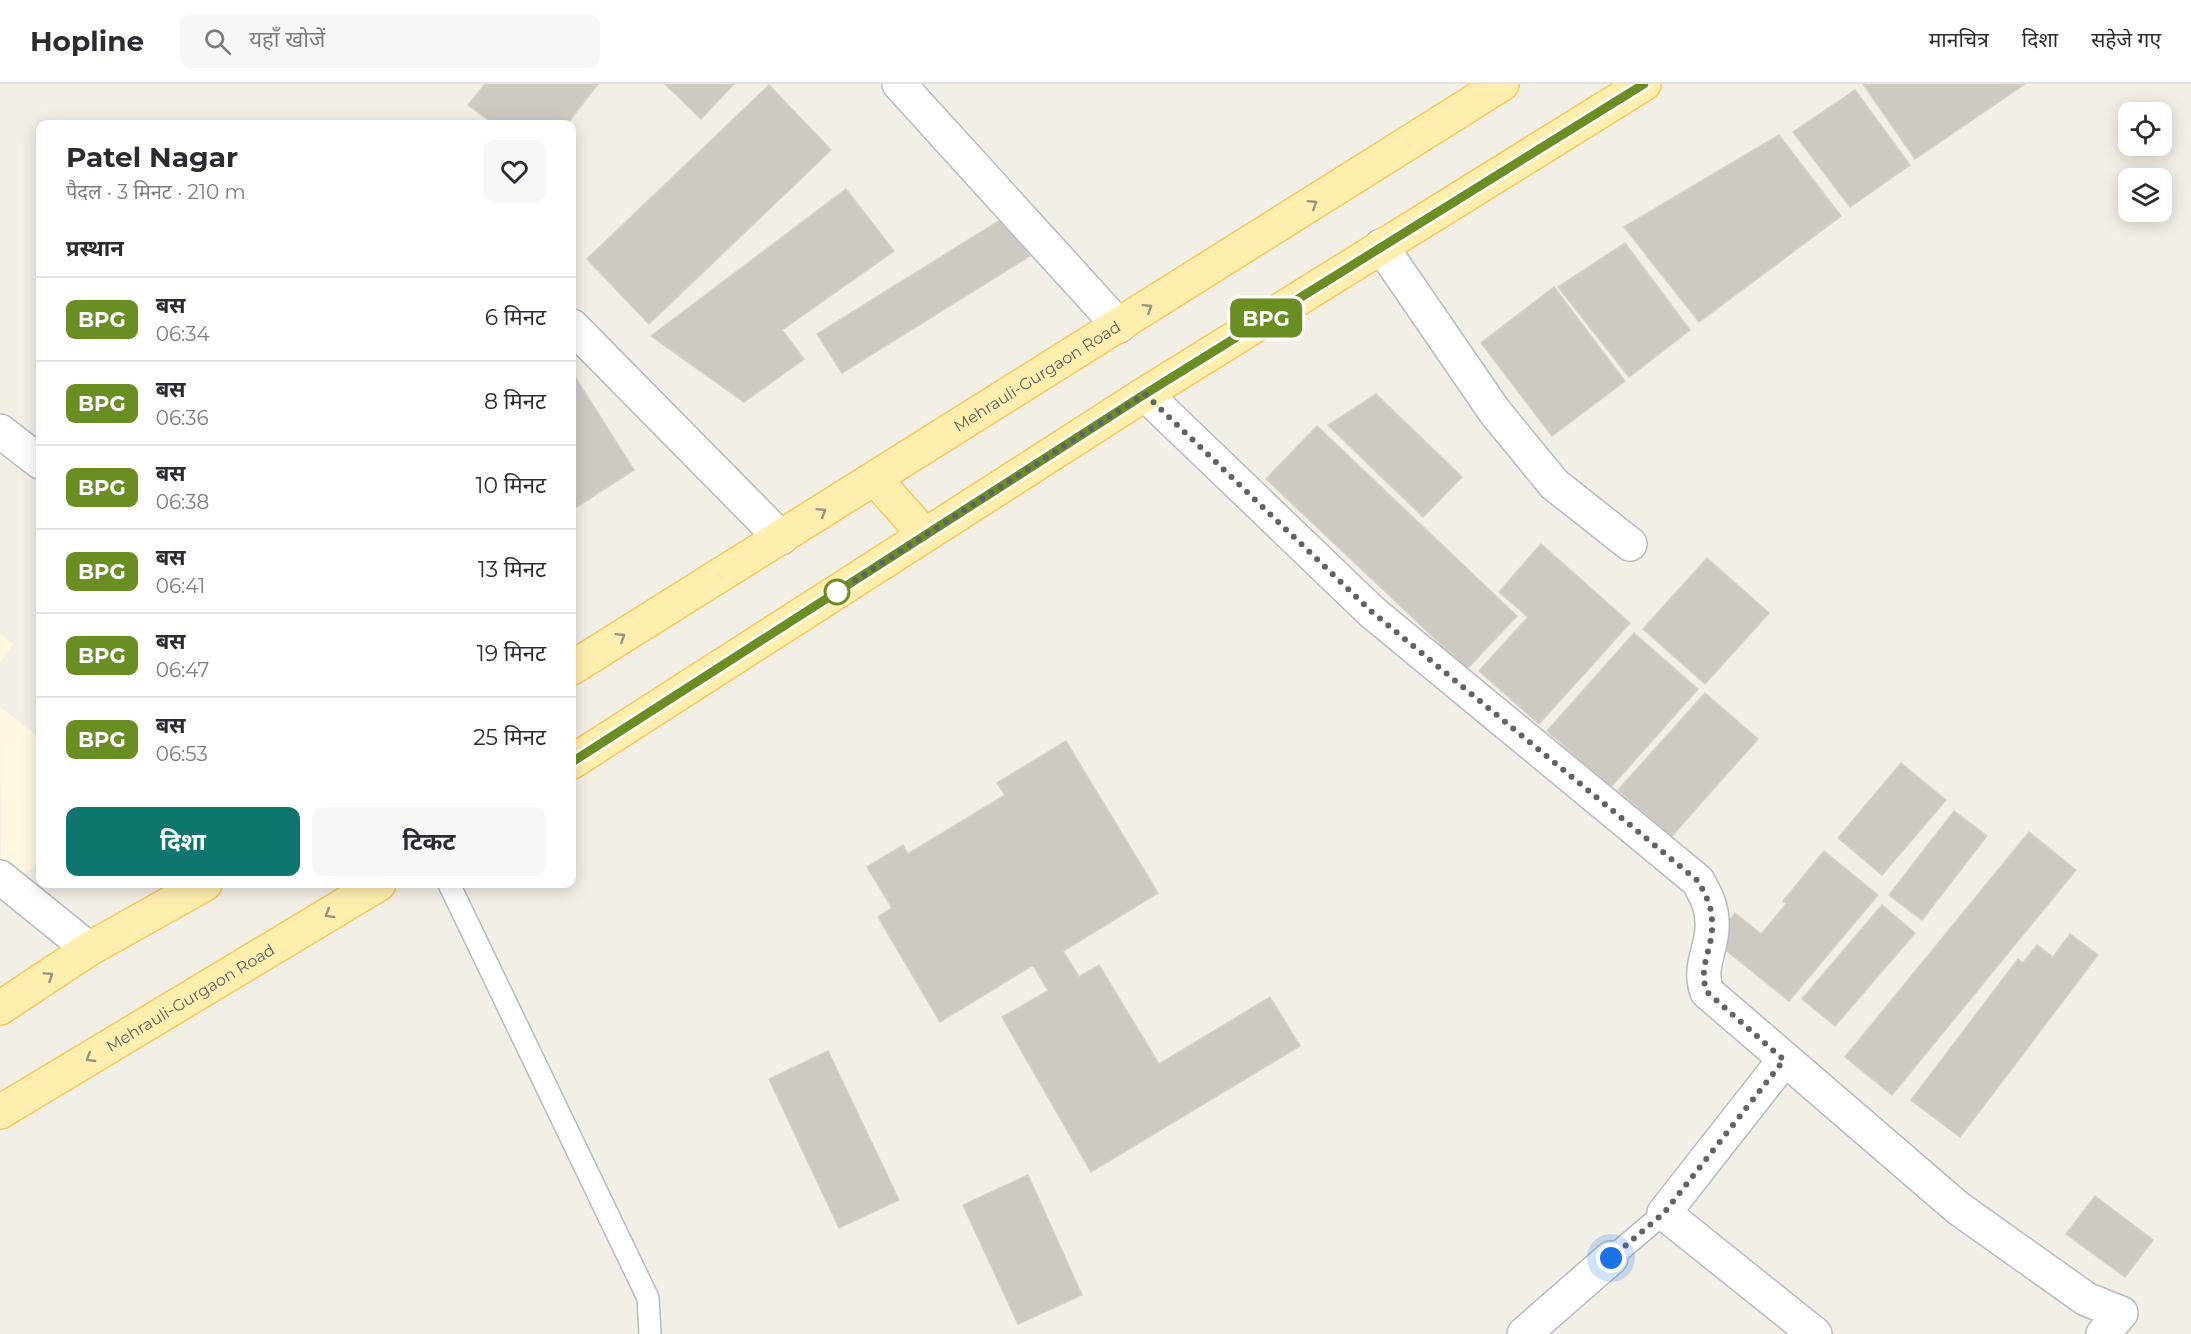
<!DOCTYPE html>
<html lang="hi">
<meta charset="utf-8">
<style>
:root{--surface:#fff;--page:#f7f7f7;--text:#2b2b33;--muted:#7c7c81;--line:#e1e1e2;--accent:#0f766e}
body{margin:0;font-family:Montserrat,"Noto Sans Devanagari",sans-serif;background:var(--page);color:var(--text);height:100vh;display:flex;flex-direction:column;font-size:22px;white-space:nowrap}
*{box-sizing:border-box;margin:0}
p{font-size:20px;color:var(--muted)}
.icon{flex:none;width:33px;height:33px;fill:none;stroke:currentColor;stroke-width:2;stroke-linecap:round;stroke-linejoin:round}
.map{position:relative;flex:1;overflow:hidden}
.side{position:absolute;left:36px;top:36px;width:540px;height:768px;display:flex;flex-direction:column;background:var(--surface);border-radius:12px;box-shadow:0 3px 15px #0003}
.side>*{flex:none}
.badge{padding:0 12px;border-radius:9px;font-size:21px;line-height:39px}
.buttons{position:absolute;left:2118px;top:18px;display:grid;gap:12px}
.buttons a{display:grid;place-items:center;width:54px;height:54px;border-radius:12px;background:var(--surface);box-shadow:0 3px 15px #0003;font-size:30px}
.you{position:absolute;width:30px;height:30px;margin:-15px;border:4px solid #fff;border-radius:50%;background:#1a73e8;box-shadow:0 0 0 9px #1a73e833}
.map>.badge{position:absolute;translate:-50% -50%;box-shadow:0 0 0 3px #fff}
h2{padding:0 30px;font-size:22px;line-height:54px}
.round{display:grid;place-items:center;flex:none;width:63px;height:63px;border-radius:12px;background:var(--page)}
.summary{display:flex;align-items:center;justify-content:space-between;height:102px;padding:0 30px}
h1{font-size:28px;font-weight:700;line-height:45px}
.cta{display:flex;gap:12px;margin-top:auto;padding:12px 30px}
.cta a{flex:1;height:69px;border-radius:12px;background:var(--accent);color:#fff;font-size:24px;font-weight:700;line-height:69px;text-align:center}
.cta a+a{background:var(--page);color:var(--text)}
ul{padding:0;list-style:none}
li{display:flex;align-items:center;gap:18px;height:84px;padding:0 30px;border-top:2px solid var(--line)}
li div{flex:1}
li b{display:block;font-size:22px}
li em{font-style:normal}
li .badge{min-width:66px;font-weight:700;text-align:center}
header{display:flex;align-items:center;gap:36px;box-sizing:border-box;height:84px;padding:0 30px;background:var(--surface);border-bottom:2px solid var(--line)}
header strong{font-size:28px}
nav{display:flex;gap:33px;margin-inline-start:auto;font-size:21px}
.search{width:420px;height:54px;background:var(--page);display:flex;align-items:center;gap:15px;box-sizing:border-box;padding:0 21px;border-radius:12px;color:var(--muted);font-size:22px}
.map>svg:first-child{display:block}
.commercial{fill:#fff7df}
.building{fill:#cdcac4;stroke:#d7d1c5;stroke-width:1.5}
.lines{fill:none;stroke-linecap:round;stroke-linejoin:round}
.lane-casing{stroke:#b7babf;stroke-width:24}
.street-casing{stroke:#b7babf;stroke-width:36}
.primary-casing{stroke:#fac758;stroke-width:36}
.lane{stroke:#fff;stroke-width:21}
.street{stroke:#fff;stroke-width:33}
.primary{stroke:#ffefaf;stroke-width:33}
.oneway{stroke:#969482}
.line-casing{stroke:#fff;stroke-width:14}
.line{stroke:#6b8e23;stroke-width:9}
.walk{stroke:#5e6369;stroke-width:6;stroke-dasharray:0 10.8}
.stop-dot{fill:#fff;stroke:#6b8e23;stroke-width:3}
.labels{text-anchor:middle;stroke-width:4.5;stroke-linejoin:round;paint-order:stroke}
.street-label{font-size:16px;fill:#5e6369;stroke:#fff}
</style>
<header>
<strong>Hopline</strong>
<div class="search"><svg class="icon" aria-label="search" viewBox="0 0 24 24"><circle cx="10" cy="10" r="6"/><path d="M15 15l6 6"/></svg>यहाँ खोजें</div>
<nav><a>मानचित्र</a><a>दिशा</a><a>सहेजे गए</a></nav>
</header>
<div class="map">
<svg width="2191" height="1250" viewBox="0 0 2191 1250">
<rect width="100%" height="100%" fill="#f2efe7"/>
<path class="commercial" d="M0 549 13 560 0 579Z
M0 623 40 654V779L1 805Z"/>
<path class="building" d="M485 0H598L567 40H494L468 21Z
M665 0H734L701 35Z
M1863 0H2025L1915 75Z
M769 1 831 66 649 240 587 175Z
M1855 6 1910 81 1850 123 1793 48Z
M1779 51 1841 132 1699 238 1624 143Z
M846 105 894 167 782 246 804 275 744 318 651 252Z
M1005 133 1030 172 842 289 817 250Z
M1625 159 1690 246 1629 293 1558 203Z
M1554 203 1625 297 1552 352 1481 259Z
M572 288 634 386 572 426Z
M1376 310 1462 393 1423 433 1328 341Z
M1317 342 1517 532 1467 585 1266 395Z
M1541 460 1630 539 1539 640 1479 587 1528 533 1499 508Z
M1707 474 1769 529 1705 600 1643 545Z
M1634 549 1698 605 1611 703 1547 647Z
M1705 609 1758 655 1671 753 1618 706Z
M1066 657 1158 809 1063 867 1079 893 1099 881 1159 980 1270 913 1300 962 1091 1088 1002 933 1048 907 1033 881 940 938 878 833 892 824 867 783 903 761 908 770 1005 711 997 699Z
M1901 679 1946 716 1882 791 1838 754Z
M1954 727 1987 752 1922 836 1889 811Z
M2029 748 2076 786 1892 1011 1845 973Z
M1824 767 1878 811 1789 917 1713 856 1735 829 1761 850 1787 819 1783 817Z
M1882 821 1915 849 1835 942 1802 915Z
M2070 850 2098 871 1960 1053 1911 1016 2018 875 2023 879 2037 861 2053 873Z
M828 967 899 1116 839 1144 769 995Z
M1028 1091 1082 1211 1018 1240 963 1121Z
M2095 1112 2153 1156 2125 1193 2066 1150Z"/>
<g class="lines">
<g class="lane-casing">
<path id="lane" d="M449 800 648 1214 650 1250
M1611 1174 1664 1129"/>
</g>
<g class="street-casing">
<path id="street" d="M899 0 1119 242
M1381 162 1495 328 1554 400 1630 460
M572 242 781 454
M1145 310 1372 528 1698 797C1705 810 1712 822 1712 838 1714 863 1697 882 1707 908L1958 1124 2086 1215 2121 1229 2103 1250
M0 347 40 378
M0 793 89 865
M1784 976 1664 1129 1815 1250
M1524 1250 1611 1174"/>
</g>
<g class="primary-casing">
<g id="primary">
<path d="M875 395 925 451"/>
<path id="s1" d="M572 584 1502 0"/>
<path d="M572 678 1145 310 1644 0"/>
<path d="M0 924 89 865 205 800"/>
<path id="s2" d="M0 1028 379 800"/>
</g>
</g>
<use href="#lane" class="lane"/>
<use href="#street" class="street"/>
<use href="#primary" class="primary"/>
</g>
<defs><path id="oneway-chevron" d="M-2-3.5L2.5 0L-2 3.5" fill="none" stroke-width="1.6" stroke-linecap="round" stroke-linejoin="round" transform="scale(1.5)"/></defs>
<g class="oneway">
<use href="#oneway-chevron" transform="translate(1313 120) rotate(-32)"/>
<use href="#oneway-chevron" transform="translate(1148 224) rotate(-32)"/>
<use href="#oneway-chevron" transform="translate(822 428) rotate(-32)"/>
<use href="#oneway-chevron" transform="translate(621 553) rotate(-32)"/>
<use href="#oneway-chevron" transform="translate(329 830) rotate(149)"/>
<use href="#oneway-chevron" transform="translate(49 892) rotate(-34)"/>
<use href="#oneway-chevron" transform="translate(90 974) rotate(149)"/>
</g>
<g class="lines">
<g class="line-casing">
<path id="line" d="M572 678 1145 310 1644 0"/>
</g>
<use href="#line" class="line"/>
<path class="walk" d="M837 508 1145 310 1372 528 1698 797C1705 810 1712 822 1712 838 1714 863 1697 883 1707 908L1784 976 1664 1129 1611 1174"/>
</g>
<circle class="stop-dot" cx="837" cy="508" r="12"/>
<g class="labels">
<g class="street-label">
<text dy="6" stroke="none"><textPath href="#s1" startOffset="549">Mehrauli-Gurgaon Road</textPath></text>
<text dy="6" stroke="none"><textPath href="#s2" startOffset="222">Mehrauli-Gurgaon Road</textPath></text>
</g>
</g>
</svg>
<div class="buttons">
<a><svg class="icon" aria-label="locate" viewBox="0 0 24 24"><circle cx="12" cy="12" r="6"/><path d="M12 2v4M12 18v4M2 12h4M18 12h4"/></svg></a>
<a><svg class="icon" aria-label="layers" viewBox="0 0 24 24"><path d="M12 4l9 5-9 5-9-5zM3 14l9 5 9-5"/></svg></a>
</div>
<div class="you" style="left:1611px;top:1174px"></div>
<b class="badge" style="left:1266px;top:234px;background:#6b8e23;color:#fff">BPG</b>
<section class="side">
<div class="summary"><div><h1>Patel Nagar</h1><p>पैदल · 3 मिनट · 210 m</p></div><a class="round"><svg class="icon" aria-label="heart" viewBox="0 0 24 24"><path d="M12 20l-8-8c-3-5 5-10 8-4 3-6 11-1 8 4z"/></svg></a></div>
<h2>प्रस्थान</h2>
<ul>
<li><span class="badge" style="background:#6b8e23;color:#fff">BPG</span><div><b>बस</b><p>06:34</p></div><em>6 मिनट</em></li>
<li><span class="badge" style="background:#6b8e23;color:#fff">BPG</span><div><b>बस</b><p>06:36</p></div><em>8 मिनट</em></li>
<li><span class="badge" style="background:#6b8e23;color:#fff">BPG</span><div><b>बस</b><p>06:38</p></div><em>10 मिनट</em></li>
<li><span class="badge" style="background:#6b8e23;color:#fff">BPG</span><div><b>बस</b><p>06:41</p></div><em>13 मिनट</em></li>
<li><span class="badge" style="background:#6b8e23;color:#fff">BPG</span><div><b>बस</b><p>06:47</p></div><em>19 मिनट</em></li>
<li><span class="badge" style="background:#6b8e23;color:#fff">BPG</span><div><b>बस</b><p>06:53</p></div><em>25 मिनट</em></li>
</ul>
<div class="cta"><a>दिशा</a><a>टिकट</a></div>
</section>
</div>
